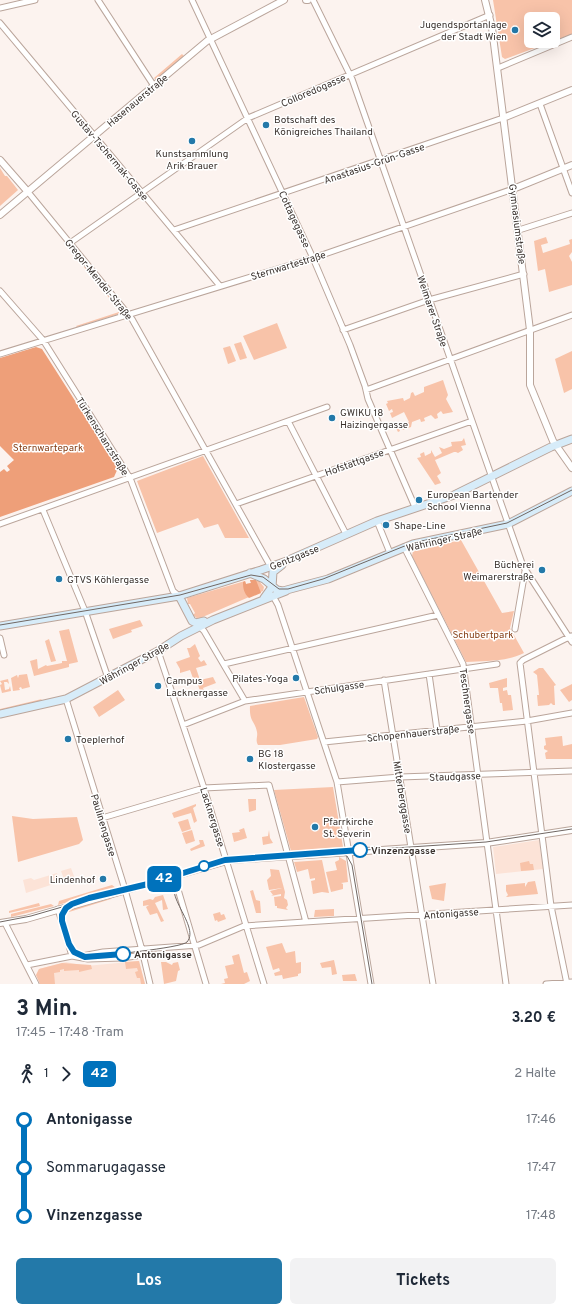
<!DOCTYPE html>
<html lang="de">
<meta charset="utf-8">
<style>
:root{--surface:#fff;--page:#f2f2f3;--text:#1f2937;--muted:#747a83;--accent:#2379a9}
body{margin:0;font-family:Overpass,sans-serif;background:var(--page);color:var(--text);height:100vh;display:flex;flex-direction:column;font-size:15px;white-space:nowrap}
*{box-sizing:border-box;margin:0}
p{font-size:13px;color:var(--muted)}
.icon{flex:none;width:22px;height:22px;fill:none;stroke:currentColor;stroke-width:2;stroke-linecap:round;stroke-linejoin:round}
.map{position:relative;height:984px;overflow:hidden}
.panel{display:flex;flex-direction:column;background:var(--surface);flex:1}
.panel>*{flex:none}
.badge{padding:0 8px;border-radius:6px;font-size:14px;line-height:26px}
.tools{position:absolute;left:524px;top:12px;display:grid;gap:8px}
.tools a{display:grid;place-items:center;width:36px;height:36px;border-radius:6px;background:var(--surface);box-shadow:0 4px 16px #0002;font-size:20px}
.map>.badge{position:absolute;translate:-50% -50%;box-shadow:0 0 0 2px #fff}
.legs{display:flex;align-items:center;gap:6px;height:44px;padding:0 16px;font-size:13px}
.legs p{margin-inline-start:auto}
.head{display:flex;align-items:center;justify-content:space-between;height:68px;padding:0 16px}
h1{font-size:22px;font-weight:700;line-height:30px}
.action{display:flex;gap:8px;margin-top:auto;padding:8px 16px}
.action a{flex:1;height:46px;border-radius:6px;background:var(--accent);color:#fff;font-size:16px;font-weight:700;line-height:46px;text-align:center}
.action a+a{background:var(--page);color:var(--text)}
ul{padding:0 16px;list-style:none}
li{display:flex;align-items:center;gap:14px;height:48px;font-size:15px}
li i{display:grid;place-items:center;width:6px;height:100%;margin:0 5px;background:currentColor}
li i::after{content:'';width:10px;height:10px;margin:-5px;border:3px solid;border-radius:50%;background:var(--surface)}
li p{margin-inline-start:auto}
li:first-child i{background:linear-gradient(#0000 50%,currentColor 0)}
li:last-child i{background:linear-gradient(currentColor 50%,#0000 0)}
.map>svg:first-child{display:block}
.built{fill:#fce3d7}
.green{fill:#f8c3a9;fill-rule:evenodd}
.forest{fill:#ee9f79}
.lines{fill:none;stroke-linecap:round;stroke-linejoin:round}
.minor-casing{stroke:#baa59b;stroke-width:7}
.tertiary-casing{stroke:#baa59b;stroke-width:8}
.secondary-casing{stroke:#baa59b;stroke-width:9}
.minor{stroke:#fff;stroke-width:5}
.tertiary{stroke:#fff;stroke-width:6}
.secondary{stroke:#d7ecf9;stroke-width:7}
.tram{stroke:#706763;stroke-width:1}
.line-1-casing{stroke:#fff;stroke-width:9}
.line-1{stroke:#0072bc;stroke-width:6}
.poi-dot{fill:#2379a9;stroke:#fff;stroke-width:1.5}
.stop-1-dot{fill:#fff;stroke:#0072bc;stroke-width:2}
.labels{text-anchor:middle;stroke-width:3;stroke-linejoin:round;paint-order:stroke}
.poi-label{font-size:10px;fill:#3a322e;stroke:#fff;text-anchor:start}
.street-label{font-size:10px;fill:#3a322e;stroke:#fff}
.park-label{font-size:10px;fill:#863f17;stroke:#fff}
.stop-label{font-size:10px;font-weight:bold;fill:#3a322e;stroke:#fff;text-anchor:start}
</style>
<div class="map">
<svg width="572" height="984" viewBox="0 0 572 984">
<rect width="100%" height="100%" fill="#fcf3ef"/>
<path class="built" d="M539 840 543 869 496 874 493 847Z
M71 868 75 879 65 882 61 871Z
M57 873 60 882 26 893 23 880 31 878 34 880Z
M139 961 145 984H40L36 975 39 969 66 962 86 966Z"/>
<path class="green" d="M493 0H572V34L505 59 502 57ZM531 19H553V41H531Z
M182 54 184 56 156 80 154 78Z
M0 168 5 176H7L18 190 0 206Z
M546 237 548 243 541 245 543 253 570 244 569 240 572 239V252L569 256 572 262V285L549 292 545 269 538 271 534 241Z
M84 267H85L120 309 119 310Z
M119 312V314L77 327 76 326Z
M277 323 287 348 254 360 243 336Z
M241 342 247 358 240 360 234 344Z
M230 346 236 361 228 364 223 348Z
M572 351V389L564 393 555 359Z
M443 380 448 395 446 399 453 412 443 414 441 411 437 414 438 418 435 419 431 415 424 418 425 421 421 422 420 419 412 422 411 427 403 430 402 427 399 428 400 431 398 432 396 428 409 422 404 412 392 418 390 413 393 412 392 409 389 411 386 404 388 403 387 401 403 398 404 401 410 398 411 393 413 392 415 396 424 392V387Z
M464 438 466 445 461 446 463 450 458 453 456 452H454L435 460 441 473 437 476 441 483 435 485 417 458 421 457 420 454 424 452 425 456 431 453V450L435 457 442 453 439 447 444 449 452 446 451 442 462 441Z
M203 456 249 538H225L218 524 204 528 198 518 157 533 137 481Z
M461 540 502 613 514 611 510 628 524 653C506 662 485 661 466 662L412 556 413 551Z
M250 580 259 581 264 587 263 591 198 619 193 615 195 613 190 604H188L187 598 245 581 246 584 251 583Z
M140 620 143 626 131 630 132 632 113 639 109 629Z
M69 629 78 662 69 664V667L34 676 30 661 37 659 38 669 46 665 47 666 62 663V661H67L59 631Z
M49 639 56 661 51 662 45 641Z
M195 644 200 656 198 658 201 662 204 660 207 665 196 668 200 680 213 677 216 683 203 688 205 693 201 694 197 682 191 684 194 681 190 670 180 673V669L176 662 190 657 187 648H190Z
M539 668H543L556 685 554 686 555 705H553L551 703 549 705 538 706 537 695H539L537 675 533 672Z
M27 674 30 687 22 689 21 687 19 688 20 690 13 691 11 678 17 675 18 678 19 675Z
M507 678V687L503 688V691L507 690 508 695H511L513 710 503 711 502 703H500L498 688H490L489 683Z
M8 679 9 684 7 682H4L5 690 9 689 10 686 11 691 2 693 0 685 2 684 0 681Z
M572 684V700L569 702 560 690Z
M118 690 125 700 99 717 93 707Z
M304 697 318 737 317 739 280 745H258C255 740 258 737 257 732 255 721 249 722 250 706Z
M42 699 40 701 0 710V709Z
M562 736 563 746 572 744V759H546L545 753 548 751 544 749V746L546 745 545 738Z
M333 787 343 847 291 851 274 790Z
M248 799H256V810L249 812Z
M196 804V806L193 808 197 821 194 823 191 813 174 818 172 813Z
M12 816 33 819 77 817 83 840 79 844 18 862Z
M188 819 191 829 182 832 178 822Z
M244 828 247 838 234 842 232 833 240 832 239 830Z
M192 830 195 841 186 844 182 833Z
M269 830 270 838 273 843 263 845 262 837 268 836Z
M199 840H203L205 846 191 851 190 849 200 844Z
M339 857 346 861 348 882 341 883 343 884V889L331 892 326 872 337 870 335 862 339 860Z
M322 860 329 893 322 892 313 894 311 881 315 880V878L310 879 308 869 297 872 294 862Z
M529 861 530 864H533L534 870 521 871 520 863Z
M270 869 279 870 285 892 284 898 287 900 288 905 286 908 288 910 277 908V906H275L274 897 281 896V894L271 896 273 895 270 891 282 888 269 890 267 880 271 876Z
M535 881 538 894 506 897 508 895 506 891V885L525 883V887L528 882Z
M446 883 444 901 432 899 429 886Z
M112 885 116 888 58 905 59 901Z
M253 890 256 900 260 901 261 913H256L250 891Z
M163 895 168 909 163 910 162 900 155 903 164 921 161 922 157 913 150 915 146 907 149 905 143 906V901L150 899 153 900 155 897Z
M112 898 111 899 69 912V910Z
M39 903 40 906 9 913V911Z
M51 904 54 906 11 917V914Z
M334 909V916L314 917 315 910Z
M220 912 221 915 224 914 226 919 218 922 217 920 215 921 213 914Z
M282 943 286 953 295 951 296 963 301 962V973L298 974V976L283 979 282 975 275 976 274 973 280 971 279 968 273 970 266 947Z
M239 954 244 973 247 972 250 981 244 984H221L225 983 224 979 228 978 225 966 234 964 232 956Z
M334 960 337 974 332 975 331 967 322 968 320 963Z
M139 961 145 984H141L140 978H137L135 972 138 971 137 968 126 969 125 962Z
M161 962H166L172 965 173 963 178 962 180 970 178 971 176 981 164 984Z
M62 963 91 965 92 969 79 972V970L64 971V969L60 970V972L54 973 55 984H40L36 975 39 969Z
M355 974 357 981H343L342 975Z"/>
<path class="forest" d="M36 347 42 349 118 468 114 477 0 517V472L4 469 7 472 10 470 7 466 14 460 0 446V358Z
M250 580H256L261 593 249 598C244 593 243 589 243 582L245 581 246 584 251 583Z"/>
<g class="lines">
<g class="minor-casing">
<path id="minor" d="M98 0 154 86
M192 0 313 258 350 345 365 386 368 399 415 507
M313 0 352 79 523 566 572 642
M0 8 35 0
M0 23 220 286
M498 68 572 37
M540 104 572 193
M28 192 132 319 272 569
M174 230 503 118
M519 230 572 213
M70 243 248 118 490 15
M0 291 43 340 130 478 173 591 179 596
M343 330 429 300 524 274
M0 354 313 258 513 189
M366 390 572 315
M288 421 346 534
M236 504 472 421
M43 510 85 611 108 678
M377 521 390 553
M0 524 327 407
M404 547 463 664 506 984
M273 596 278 605 337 782 371 984
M200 627 204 631 245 701
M515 629 525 571
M0 638 4 655
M158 651 204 788 264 984
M224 664 438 615
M429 674 437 730
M384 680 433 984
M66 699 123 883 142 950 150 984
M183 725 245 701 497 664
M324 742 527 721 572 713
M337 782 400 777 572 771
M102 818 204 788 269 785 306 922
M174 876 206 984
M58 909 61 919
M5 923 36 984
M63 925 72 956
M77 957 103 952 199 945 244 926 572 905
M27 965 72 956 88 959 122 958 136 956 142 950
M546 984 572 982
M567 984 551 906 520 663 523 660 571 636"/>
</g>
<g class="tertiary-casing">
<path id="tertiary" d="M306 0H308
M485 0 492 28 530 330V385L553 441 572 468
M503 118 572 90
M0 160 28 192
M513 189 572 165
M0 215 207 41 284 0
M0 923 26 919 230 860 486 843 572 830"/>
</g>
<g class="secondary-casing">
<path id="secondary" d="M250 573 264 579 277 590 283 591 294 588 328 579 413 544 508 524 572 491
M179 596 192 621 196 623 204 621
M264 598 272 587 273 572 282 565
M0 626 179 596 261 570 284 562 377 521 454 495 551 447 572 439
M0 714 66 699 158 651 181 636 213 620 286 591"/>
</g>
<use href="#minor" class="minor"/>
<use href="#tertiary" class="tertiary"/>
<use href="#secondary" class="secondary"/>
<path class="tram" d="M0 625 180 595 251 575 263 577 279 589H288L323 579 412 543 507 523 572 490
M338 852 347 856 352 865 372 984
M62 918 64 911 70 905
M0 922 31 916 228 859 486 842 572 829
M63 925C67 939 69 953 85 957 99 956 182 948 187 942 202 925 153 887 184 874"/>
</g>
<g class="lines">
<g class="line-1-casing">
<path id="line-1" d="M123 954 85 957 74 952 69 944 62 921V915L66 908 72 904 89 898 148 884 225 860 360 850"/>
</g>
<use href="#line-1" class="line-1"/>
</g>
<g class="poi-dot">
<circle cx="515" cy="30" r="4"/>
<circle cx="266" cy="125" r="4"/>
<circle cx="192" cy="141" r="4"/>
<circle cx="332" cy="418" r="4"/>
<circle cx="419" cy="500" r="4"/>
<circle cx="386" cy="525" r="4"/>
<circle cx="542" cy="570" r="4"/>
<circle cx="59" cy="579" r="4"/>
<circle cx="296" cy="678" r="4"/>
<circle cx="158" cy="686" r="4"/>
<circle cx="68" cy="739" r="4"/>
<circle cx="250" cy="759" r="4"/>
<circle cx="315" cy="827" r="4"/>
<circle cx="103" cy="879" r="4"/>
</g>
<g class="stop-1-dot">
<circle cx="360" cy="850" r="7"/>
<circle cx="204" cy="866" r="5"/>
<circle cx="123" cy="954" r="7"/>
</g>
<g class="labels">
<g class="poi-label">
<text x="507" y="28" text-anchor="end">Jugendsportanlage<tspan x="507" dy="12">der Stadt Wien</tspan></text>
<text x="274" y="123">Botschaft des<tspan x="274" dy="12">Königreiches Thailand</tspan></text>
<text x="192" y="157" text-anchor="middle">Kunstsammlung<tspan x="192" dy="12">Arik Brauer</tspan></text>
<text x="340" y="416">GWIKU 18<tspan x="340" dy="12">Haizingergasse</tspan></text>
<text x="427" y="498">European Bartender<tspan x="427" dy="12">School Vienna</tspan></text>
<text x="394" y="529">Shape-Line</text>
<text x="534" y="568" text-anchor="end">Bücherei<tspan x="534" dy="12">Weimarerstraße</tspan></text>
<text x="67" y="583">GTVS Köhlergasse</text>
<text x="288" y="682" text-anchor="end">Pilates-Yoga</text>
<text x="166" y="684">Campus<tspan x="166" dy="12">Lacknergasse</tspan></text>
<text x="76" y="743">Toeplerhof</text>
<text x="258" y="757">BG 18<tspan x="258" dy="12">Klostergasse</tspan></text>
<text x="323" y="825">Pfarrkirche<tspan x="323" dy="12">St. Severin</tspan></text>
<text x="95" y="883" text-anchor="end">Lindenhof</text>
</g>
<g class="street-label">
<text transform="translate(313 90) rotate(-23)" y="4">Colloredogasse</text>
<text transform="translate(137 100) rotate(-40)" y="4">Hasenauerstraße</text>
<text transform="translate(110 155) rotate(50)" y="4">Gustav-Tschermak-Gasse</text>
<text transform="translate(374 163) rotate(-19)" y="4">Anastasius-Grün-Gasse</text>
<text transform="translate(295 219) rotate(65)" y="4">Cottagegasse</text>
<text transform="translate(518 224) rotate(83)" y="4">Gymnasiumstraße</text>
<text transform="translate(288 265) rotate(-17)" y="4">Sternwartestraße</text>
<text transform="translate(99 279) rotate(51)" y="4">Gregor-Mendel-Straße</text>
<text transform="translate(433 311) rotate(71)" y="4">Weimarer Straße</text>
<text transform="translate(103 436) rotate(58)" y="4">Türkenschanzstraße</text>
<text transform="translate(354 462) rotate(-20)" y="4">Hofstattgasse</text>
<text transform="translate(444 539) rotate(-13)" y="4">Währinger Straße</text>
<text transform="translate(294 557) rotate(-22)" y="4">Gentzgasse</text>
<text transform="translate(134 663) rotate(-29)" y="4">Währinger Straße</text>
<text transform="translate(339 687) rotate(-8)" y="4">Schulgasse</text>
<text transform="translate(468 701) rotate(82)" y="4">Teschnergasse</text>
<text transform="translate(413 733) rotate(-6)" y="4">Schopenhauerstraße</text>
<text transform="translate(455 776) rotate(-2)" y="4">Staudgasse</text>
<text transform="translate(403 797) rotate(81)" y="4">Mitterberggasse</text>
<text transform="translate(213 817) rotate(73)" y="4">Lacknergasse</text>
<text transform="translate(104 825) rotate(73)" y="4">Paulinengasse</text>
<text transform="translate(451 913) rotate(-4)" y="4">Antonigasse</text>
</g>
<g class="park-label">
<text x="48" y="451">Sternwartepark</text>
<text x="483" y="638">Schubertpark</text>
</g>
<g class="stop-label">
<text x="371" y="854">Vinzenzgasse</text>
<text x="134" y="958">Antonigasse</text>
</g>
</g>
</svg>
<div class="tools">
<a><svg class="icon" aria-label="layers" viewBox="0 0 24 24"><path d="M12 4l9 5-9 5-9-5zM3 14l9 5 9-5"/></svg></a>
</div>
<b class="badge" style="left:164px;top:879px;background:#0072bc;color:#fff">42</b>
</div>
<section class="panel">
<div class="head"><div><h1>3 Min.</h1><p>17:45 – 17:48 · Tram</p></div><b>3.20 €</b></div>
<div class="legs"><svg class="icon" aria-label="walk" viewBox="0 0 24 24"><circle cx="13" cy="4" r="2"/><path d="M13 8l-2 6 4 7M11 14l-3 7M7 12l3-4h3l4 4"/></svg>1<svg class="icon" aria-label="forward" viewBox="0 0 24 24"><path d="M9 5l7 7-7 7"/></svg><b class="badge" style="background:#0072bc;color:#fff">42</b><p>2 Halte</p></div>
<ul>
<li><i style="color:#0072bc"></i><b>Antonigasse</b><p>17:46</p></li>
<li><i style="color:#0072bc"></i><span>Sommarugagasse</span><p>17:47</p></li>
<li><i style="color:#0072bc"></i><b>Vinzenzgasse</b><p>17:48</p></li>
</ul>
<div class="action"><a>Los</a><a>Tickets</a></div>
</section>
